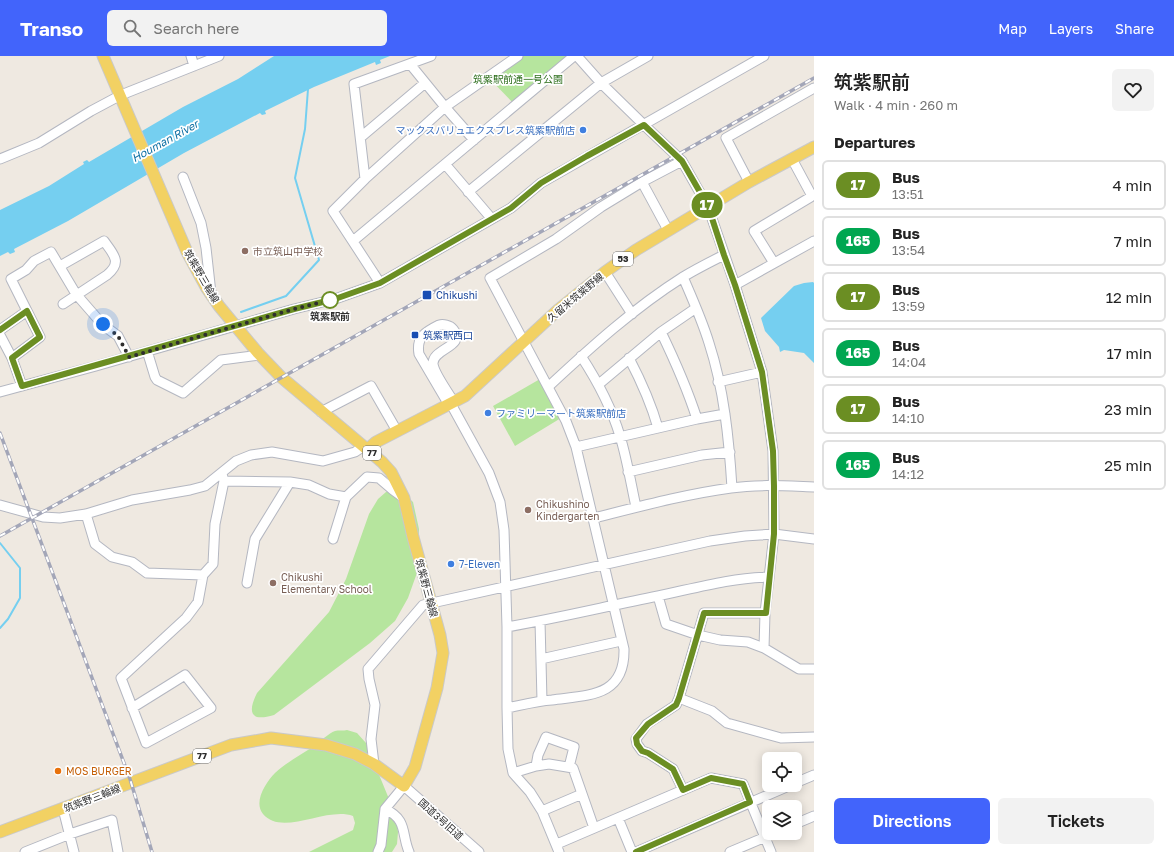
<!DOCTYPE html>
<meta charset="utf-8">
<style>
:root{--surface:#fff;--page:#f2f2f2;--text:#222;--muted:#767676;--line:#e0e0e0;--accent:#4264fb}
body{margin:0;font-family:"Golos Text","Noto Sans JP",sans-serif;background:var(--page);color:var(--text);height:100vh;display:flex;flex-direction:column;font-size:15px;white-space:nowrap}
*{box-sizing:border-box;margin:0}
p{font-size:13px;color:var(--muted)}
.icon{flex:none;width:22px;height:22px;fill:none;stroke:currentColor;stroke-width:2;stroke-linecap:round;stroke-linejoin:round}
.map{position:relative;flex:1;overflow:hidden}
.sheet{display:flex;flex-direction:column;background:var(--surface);width:360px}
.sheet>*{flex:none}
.badge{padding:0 8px;border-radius:13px;font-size:14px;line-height:26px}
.controls{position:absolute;left:762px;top:696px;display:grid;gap:8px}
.controls a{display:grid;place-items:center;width:40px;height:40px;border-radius:6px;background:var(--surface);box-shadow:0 2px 10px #0003;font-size:20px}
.you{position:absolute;width:20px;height:20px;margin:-10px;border:3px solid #fff;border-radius:50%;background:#1a73e8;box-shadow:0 0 0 6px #1a73e833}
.map>.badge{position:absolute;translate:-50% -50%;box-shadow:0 0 0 2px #fff}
h2{padding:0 20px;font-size:15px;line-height:36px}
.round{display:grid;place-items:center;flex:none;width:42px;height:42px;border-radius:6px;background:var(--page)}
.summary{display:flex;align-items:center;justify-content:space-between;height:68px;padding:0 20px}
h1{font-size:19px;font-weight:600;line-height:30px}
.primary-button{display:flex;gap:8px;margin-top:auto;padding:8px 20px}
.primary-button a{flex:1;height:46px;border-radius:6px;background:var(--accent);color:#fff;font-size:16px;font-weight:600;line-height:46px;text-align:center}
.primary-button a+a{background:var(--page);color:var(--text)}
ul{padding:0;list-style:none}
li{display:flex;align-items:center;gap:12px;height:50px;margin:0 8px 6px;padding:0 12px;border:2px solid var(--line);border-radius:6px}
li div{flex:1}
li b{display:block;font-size:15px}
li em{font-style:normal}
li .badge{min-width:44px;font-weight:700;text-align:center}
header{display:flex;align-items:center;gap:24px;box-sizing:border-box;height:56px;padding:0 20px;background:var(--accent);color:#fff}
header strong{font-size:19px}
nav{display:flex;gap:22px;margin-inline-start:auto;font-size:14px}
.search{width:280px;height:36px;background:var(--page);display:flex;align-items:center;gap:10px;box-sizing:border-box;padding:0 14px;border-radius:6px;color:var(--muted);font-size:15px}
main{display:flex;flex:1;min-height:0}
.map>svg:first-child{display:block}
.green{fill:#b6e59e}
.water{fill:#75cff0}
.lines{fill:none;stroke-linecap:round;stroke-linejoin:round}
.stream{stroke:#75cff0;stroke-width:2}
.minor-casing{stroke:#b4b7c1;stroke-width:11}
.major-casing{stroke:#c9c9c9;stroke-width:13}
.minor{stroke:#fff;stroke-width:9}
.major{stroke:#f2d163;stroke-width:11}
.rail-casing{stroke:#a3a6b8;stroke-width:3.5}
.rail{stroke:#fff;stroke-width:2;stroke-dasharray:6;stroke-linecap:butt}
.line-casing{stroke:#fff;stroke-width:9}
.line{stroke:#6b8e23;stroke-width:6}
.walk{stroke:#2e2e2e;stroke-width:4;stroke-dasharray:0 7.2}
.shop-dot{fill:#3f7fe0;stroke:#fff;stroke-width:1.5}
.education-dot{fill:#8d6e63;stroke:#fff;stroke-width:1.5}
.transit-dot{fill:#1a4fb4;stroke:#fff;stroke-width:1.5}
.stop-dot{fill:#fff;stroke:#6b8e23;stroke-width:2}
.food-dot{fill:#e8710a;stroke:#fff;stroke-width:1.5}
.labels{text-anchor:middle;stroke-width:3.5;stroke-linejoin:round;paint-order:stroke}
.shield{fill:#fff;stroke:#6d6d6d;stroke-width:1}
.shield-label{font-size:9px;font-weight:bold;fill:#2e2e2e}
.park-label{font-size:10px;fill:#2c6e1b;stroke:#fff}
.shop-label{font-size:10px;fill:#366cbe;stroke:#fff;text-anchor:start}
.education-label{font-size:10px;fill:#785e54;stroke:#fff;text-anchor:start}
.street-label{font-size:10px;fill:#2e2e2e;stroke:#fff}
.transit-label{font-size:10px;fill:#164399;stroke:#fff;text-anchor:start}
.stop-label{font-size:10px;font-weight:bold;fill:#2e2e2e;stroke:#fff}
.food-label{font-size:10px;fill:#c56008;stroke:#fff;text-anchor:start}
.water-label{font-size:11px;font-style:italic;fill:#0d6fa3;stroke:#fff}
</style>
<header>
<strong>Transo</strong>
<div class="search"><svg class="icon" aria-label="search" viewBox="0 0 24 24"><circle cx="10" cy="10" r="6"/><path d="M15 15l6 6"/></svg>Search here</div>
<nav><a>Map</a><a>Layers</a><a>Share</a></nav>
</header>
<main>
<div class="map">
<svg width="814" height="796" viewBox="0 0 814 796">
<rect width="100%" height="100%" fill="#efe9e1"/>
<path class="green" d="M518 0H574L515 49 488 21Z
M540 323 561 362 515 390 493 350Z
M396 435 404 438 413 446 419 473 418 514 408 542 395 565 370 587 274 659C251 666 247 657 257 637L329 556 346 523 369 458 378 443 386 436Z
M347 674 357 677 366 687 396 760 398 776 397 788 392 796H309L353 774 355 767 353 760C327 750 282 781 263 758 253 746 266 726 275 717 286 707 300 699 313 691 318 687 329 677 335 675 338 674 344 675 347 674Z"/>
<path class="water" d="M274 0H390L380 4 381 7 376 9 375 6 314 31 265 55 266 58 262 59 260 57 184 97 68 165 14 193 15 196 10 198 8 196 0 200V154L49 130 84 108 83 106 87 104 89 106 183 51 238 23Z
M813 226 814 227V307L804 297 784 294 780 296 779 291 765 275 761 262 794 230 804 227Z"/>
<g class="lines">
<path class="stream" d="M241 256 286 240 319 204 295 122 305 73 308 33
M0 487 20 512V542L8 563 0 572"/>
<g class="minor-casing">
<path id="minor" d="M191 0 194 10
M577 0 601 27 644 69 682 105 708 151 735 229 762 316 773 395 774 478 765 557 764 592
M410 8 445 51 474 84
M361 81 425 27
M0 103 39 87 91 55 121 39 219 0
M792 103 812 140
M445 108 491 162
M183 121 201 167 206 192 211 237
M365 123 354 28 431 0
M642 126 682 105
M749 126 726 82 814 32
M468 136 601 27 648 0
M353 185 574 0
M774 207 754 175 814 139
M60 210 104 185C113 198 123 206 107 219L63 248
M605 216 632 258
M683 221C692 242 702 264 709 287 724 333 729 383 732 432
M380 227 333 155 365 123 445 51 518 0
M735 229 814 185
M0 274 27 255
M661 276C675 305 687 332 697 363
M0 279 12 302 22 330
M148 298 155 321 157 324 183 337 221 304 260 299
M581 300C598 326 611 350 620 380 627 403 631 428 636 451
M12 302 40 281 11 223 26 214 34 205 51 196 76 238 103 269 118 280 129 301
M629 302C641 325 651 347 658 372
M718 326 762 316
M599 328 661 276 696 252
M548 331C591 291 634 252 683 221 696 213 710 206 724 199
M0 336 96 310 294 253 335 243 380 227 511 152 541 127 764 0
M451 348 489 417 500 446 504 474 507 571V652L508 693 513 717 530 736 542 755 559 796
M449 349 419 298C416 281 425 276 439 269 443 268 450 269 453 273 467 291 432 292 433 308 434 317 449 338 454 346
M321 356 371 330 397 375
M576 391 697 363 725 358
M628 416 702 399 730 396
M224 425 290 426 309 429 329 438 346 441
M0 449 43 461 60 462 86 458 132 444 190 434 205 430 236 405 251 399 272 396 323 405 355 396 364 390
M86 458 95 488 112 501 132 506 147 517 203 519
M594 462C638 451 686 438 731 432 758 428 787 430 814 431
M333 483 346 441 367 421 379 422 393 434 404 442
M247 527 255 483 290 426
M658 540 666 568 698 579 720 584 748 586 764 592 799 613H814
M765 557H704L679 642 712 655 727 667 781 682 814 681
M540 565 542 645
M507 571C558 562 608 550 658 540 696 532 730 522 769 521
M541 603 621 585
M679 642 676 649 647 668 636 683 637 688 642 695 648 697 673 713 683 734
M132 652 185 619 211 652 146 687 121 622 186 562 198 546 203 519 213 508 215 468 224 425 222 418
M507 652C522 649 537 645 552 644 589 639 625 641 624 593L576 391 566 365 490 222 556 183 601 151 642 126 668 174
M374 708 371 683 375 649 369 623 368 613 423 549 710 485 745 480 774 478 814 483
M536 710 538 699 546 681 574 691 569 711
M513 717 536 710 549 708 573 712 594 772
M795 727 814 719
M63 753 74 796
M385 753C408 764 401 777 409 796
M542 755 582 738
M618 762 632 796
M795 768 814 760
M557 788 711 722 743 728 771 796
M25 796 70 778 112 764 118 796
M378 796 381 789 385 753 404 730 479 796
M636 796 791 729
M730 796 775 777"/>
</g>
<g class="major-casing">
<path id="major" d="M368 393 376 386 465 340 558 254 605 216 636 194 749 126 814 91
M0 776 231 689 271 682 326 689 355 698 374 708 404 730 415 711 437 632 443 597 440 579 413 481 404 442 391 416 382 406 281 321 258 297 219 250 206 231 187 196 103 0"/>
</g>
<use href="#minor" class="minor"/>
<use href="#major" class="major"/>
<g class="rail-casing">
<path id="rail" d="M0 377 130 723 152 796
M0 480 814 22"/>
</g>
<use href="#rail" class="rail"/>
</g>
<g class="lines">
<g class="line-casing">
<path id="line" d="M0 274 27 255 40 281 12 302 22 330 294 253 335 243 380 227 511 152 541 127 587 100 644 69 682 105 708 150 724 199 735 229 762 316 773 395 774 430V478L766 557H704L679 642 676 649 648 668 636 682 637 688 642 695 648 697 673 713 683 734 711 722 743 728 750 746 636 796"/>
</g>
<use href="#line" class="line"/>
<path class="walk" d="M103 268 118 280 129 301 294 253 330 244"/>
</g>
<g class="shop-dot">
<circle cx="583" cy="74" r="4"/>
<circle cx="488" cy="357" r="4"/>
<circle cx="451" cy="508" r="4"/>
</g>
<g class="education-dot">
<circle cx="245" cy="195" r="4"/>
<circle cx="528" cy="454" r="4"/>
<circle cx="273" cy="527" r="4"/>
</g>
<g class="transit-dot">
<rect x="422" y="234" width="10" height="10" rx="2"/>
<rect x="411" y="275" width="8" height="8" rx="2"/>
</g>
<circle class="stop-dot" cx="330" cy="244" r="8"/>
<circle class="food-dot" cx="58" cy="715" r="4"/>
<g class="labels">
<g class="shield">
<rect x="613" y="196" width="20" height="14" rx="3"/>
<rect x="363" y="390" width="18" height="14" rx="3"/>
<rect x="193" y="693" width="18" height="14" rx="3"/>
</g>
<g class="shield-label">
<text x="623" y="206">53</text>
<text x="372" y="400">77</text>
<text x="202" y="703">77</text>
</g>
<g class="park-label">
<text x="518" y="27">筑紫駅前通一号公園</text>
</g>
<g class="shop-label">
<text x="575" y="78" text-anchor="end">マックスバリュエクスプレス筑紫駅前店</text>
<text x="496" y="361">ファミリーマート筑紫駅前店</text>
<text x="459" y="512">7-Eleven</text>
</g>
<g class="education-label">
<text x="253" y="199">市立筑山中学校</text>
<text x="536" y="452">Chikushino<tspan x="536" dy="12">Kindergarten</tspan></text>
<text x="281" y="525">Chikushi<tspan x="281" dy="12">Elementary School</tspan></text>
</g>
<g class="street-label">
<text transform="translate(202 220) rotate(60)" y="4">筑紫野三輪線</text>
<text transform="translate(575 241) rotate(-40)" y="4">久留米筑紫野線</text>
<text transform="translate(427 532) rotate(75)" y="4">筑紫野三輪線</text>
<text transform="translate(92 742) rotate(-21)" y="4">筑紫野三輪線</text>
<text transform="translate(441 763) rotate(42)" y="4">国道3号旧道</text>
</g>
<g class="transit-label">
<text x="436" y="243">Chikushi</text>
<text x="423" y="283">筑紫駅西口</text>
</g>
<g class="stop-label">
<text x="330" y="264">筑紫駅前</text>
</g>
<g class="food-label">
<text x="66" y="719">MOS BURGER</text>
</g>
<g class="water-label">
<text transform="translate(165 85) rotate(-29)" y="4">Houman River</text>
</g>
</g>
</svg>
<div class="controls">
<a><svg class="icon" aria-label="locate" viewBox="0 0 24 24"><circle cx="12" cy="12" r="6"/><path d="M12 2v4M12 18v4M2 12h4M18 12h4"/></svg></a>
<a><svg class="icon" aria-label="layers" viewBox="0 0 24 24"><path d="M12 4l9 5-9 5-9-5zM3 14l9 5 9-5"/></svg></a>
</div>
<div class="you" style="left:103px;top:268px"></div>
<b class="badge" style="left:707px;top:149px;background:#6b8e23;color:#fff">17</b>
</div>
<section class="sheet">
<div class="summary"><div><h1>筑紫駅前</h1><p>Walk · 4 min · 260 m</p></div><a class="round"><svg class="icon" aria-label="heart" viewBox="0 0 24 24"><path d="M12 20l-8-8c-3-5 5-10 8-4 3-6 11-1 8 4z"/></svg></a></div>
<h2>Departures</h2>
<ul>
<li><span class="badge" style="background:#6b8e23;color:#fff">17</span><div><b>Bus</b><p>13:51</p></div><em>4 min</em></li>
<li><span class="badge" style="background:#00a651;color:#fff">165</span><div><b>Bus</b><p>13:54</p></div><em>7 min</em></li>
<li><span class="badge" style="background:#6b8e23;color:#fff">17</span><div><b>Bus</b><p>13:59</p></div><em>12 min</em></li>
<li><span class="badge" style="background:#00a651;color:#fff">165</span><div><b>Bus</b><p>14:04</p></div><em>17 min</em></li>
<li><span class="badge" style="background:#6b8e23;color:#fff">17</span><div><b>Bus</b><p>14:10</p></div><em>23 min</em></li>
<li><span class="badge" style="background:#00a651;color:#fff">165</span><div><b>Bus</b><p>14:12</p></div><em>25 min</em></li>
</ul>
<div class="primary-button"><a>Directions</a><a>Tickets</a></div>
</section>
</main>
